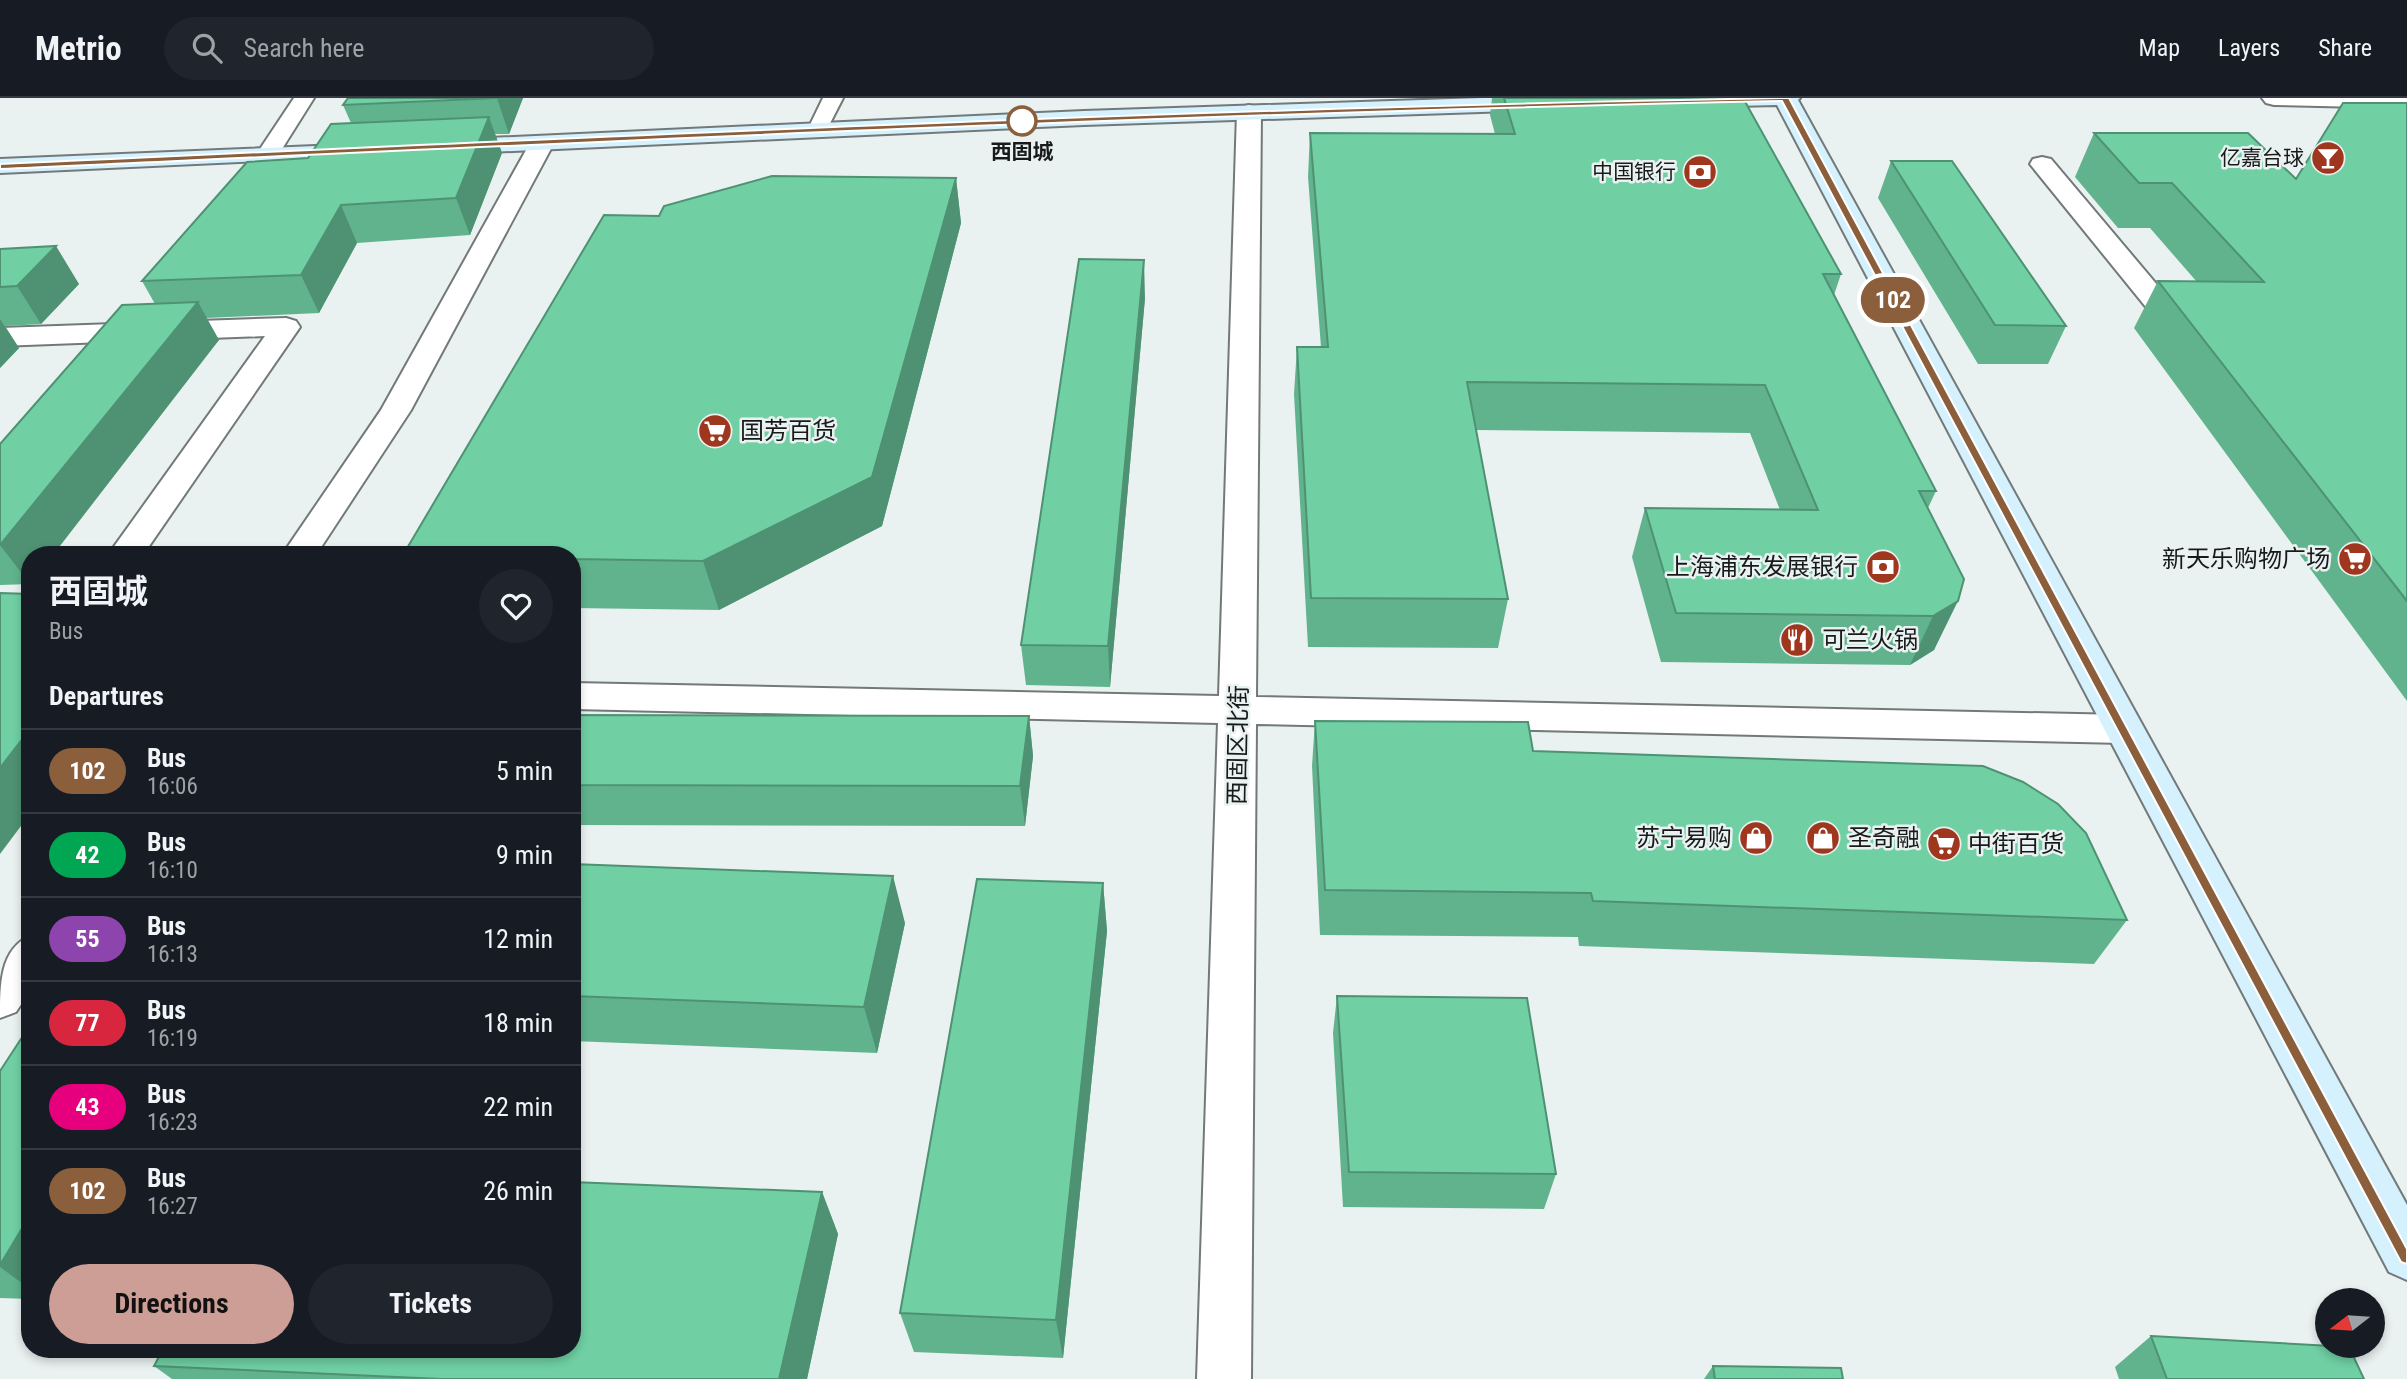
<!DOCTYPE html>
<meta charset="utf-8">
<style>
:root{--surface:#171b24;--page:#20242c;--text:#f1f3f6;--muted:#9ea1a6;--line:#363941;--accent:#cc9e95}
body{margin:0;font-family:"Roboto Condensed","Noto Sans SC",sans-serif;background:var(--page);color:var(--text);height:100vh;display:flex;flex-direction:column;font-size:26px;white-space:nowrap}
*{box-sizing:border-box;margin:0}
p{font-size:23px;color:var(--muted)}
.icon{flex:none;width:38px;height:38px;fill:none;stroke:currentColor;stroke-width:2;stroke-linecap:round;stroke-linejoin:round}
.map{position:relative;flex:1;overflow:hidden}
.details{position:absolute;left:21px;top:448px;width:560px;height:812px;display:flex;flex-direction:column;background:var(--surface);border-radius:28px;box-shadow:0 4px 10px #0003}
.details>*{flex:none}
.badge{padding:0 14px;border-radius:23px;font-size:24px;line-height:46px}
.needle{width:46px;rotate:253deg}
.fabs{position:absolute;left:2315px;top:1190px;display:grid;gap:14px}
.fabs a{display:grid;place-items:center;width:70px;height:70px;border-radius:50%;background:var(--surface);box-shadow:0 4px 10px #0003;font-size:35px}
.map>.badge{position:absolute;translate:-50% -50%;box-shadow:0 0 0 4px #fff}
h2{padding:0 28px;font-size:26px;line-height:63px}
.round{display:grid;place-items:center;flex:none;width:74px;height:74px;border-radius:37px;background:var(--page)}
.head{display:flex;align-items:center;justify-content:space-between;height:119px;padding:0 28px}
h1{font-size:33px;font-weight:700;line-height:52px}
.button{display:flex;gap:14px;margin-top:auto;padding:14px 28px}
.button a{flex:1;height:80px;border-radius:42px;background:var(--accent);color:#111;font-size:28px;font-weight:700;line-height:80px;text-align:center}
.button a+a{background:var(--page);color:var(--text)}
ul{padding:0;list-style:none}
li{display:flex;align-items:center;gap:21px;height:84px;padding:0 28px;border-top:2px solid var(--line)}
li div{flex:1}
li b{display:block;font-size:26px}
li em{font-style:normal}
li .badge{min-width:77px;font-weight:700;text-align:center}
header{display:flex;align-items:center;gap:42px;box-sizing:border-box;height:98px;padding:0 35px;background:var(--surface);border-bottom:2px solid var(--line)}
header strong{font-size:33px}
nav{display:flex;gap:38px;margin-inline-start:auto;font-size:24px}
.search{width:490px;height:63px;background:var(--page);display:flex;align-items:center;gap:18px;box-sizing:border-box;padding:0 24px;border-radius:38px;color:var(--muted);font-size:26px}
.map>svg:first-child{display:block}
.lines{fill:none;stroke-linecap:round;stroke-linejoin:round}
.lane-casing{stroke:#727978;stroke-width:4}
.street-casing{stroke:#727978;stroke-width:4}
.secondary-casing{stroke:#727978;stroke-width:4}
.lane{fill:#fff;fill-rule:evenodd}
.street{fill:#fff;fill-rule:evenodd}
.secondary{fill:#d4f1fd;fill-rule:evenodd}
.wall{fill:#60b38d}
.shaded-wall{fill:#4e9273}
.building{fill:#70d0a4;stroke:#4e9273;stroke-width:2}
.line{fill:#8b5e3c;stroke:#fff;stroke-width:2}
.stop-dot{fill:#fff;stroke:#8b5e3c;stroke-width:3.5}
.labels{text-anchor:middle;stroke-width:5;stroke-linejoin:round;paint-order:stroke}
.far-stop-label{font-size:21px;font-weight:bold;fill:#181a1a;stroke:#eaf1f1}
.far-poi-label{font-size:21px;fill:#181a1a;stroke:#eaf1f1;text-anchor:end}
.poi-label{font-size:24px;fill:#181a1a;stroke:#eaf1f1;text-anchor:start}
.street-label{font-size:24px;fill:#181a1a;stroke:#eaf1f1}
</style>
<header>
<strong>Metrio</strong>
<div class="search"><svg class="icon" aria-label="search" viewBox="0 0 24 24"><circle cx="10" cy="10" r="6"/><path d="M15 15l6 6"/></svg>Search here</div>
<nav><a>Map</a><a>Layers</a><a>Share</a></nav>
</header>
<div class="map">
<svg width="2407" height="1281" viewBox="0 0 2407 1281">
<rect width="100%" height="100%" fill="#eaf1f1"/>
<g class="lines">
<g class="lane-casing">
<path id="lane" d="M294 0H314L275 62H259L256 57Z
M823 0H843L824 37H810L807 33Z"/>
</g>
<g class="street-casing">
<path id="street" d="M2262 0H2407V10L2274 7 2266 5Z
M1249 7 1257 9 1261 14 1256 599 2124 617 2138 621 2143 631 2138 641 2124 645 1256 626 1251 1281H1197L1218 625 572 611V585L1219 598 1237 14 1241 9Z
M542 38 551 40 554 45 411 312 316 457H282L381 312 530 45 533 40Z
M2042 59 2051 61 2174 207 2178 213 2174 219 2164 221 2154 219 2030 66 2033 61Z
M286 220 296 223 300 229 143 457H108L265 238 0 248V230Z
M30 838V893L16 914 0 920C0 886 0 851 30 838Z"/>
</g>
<g class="secondary-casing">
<path id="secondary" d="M1482 0H1552L1556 5 1552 10 1544 12 1084 27 446 56 437 54 434 49 437 44 446 42 1084 13Z
M1681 0H1800L1798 2 2407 1107V1182L2389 1174 1777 7 1691 9 1683 7Z
M365 46 374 48 377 53 374 58 0 75V61Z"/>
</g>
<use href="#lane" class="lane"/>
<use href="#street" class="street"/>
<use href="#secondary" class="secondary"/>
</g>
<path class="wall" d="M348 0H523L509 36H495L502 55 470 137 357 145 319 215 206 220 219 242 30 457V486L0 487V346L155 206 142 183 308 60 351 25 343 7Z
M1492 0H1743L1841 176 1834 197 1936 393 1928 410 1964 481 1934 552 1910 567 1661 564 1632 459 1645 410 1780 412 1750 335 1476 332 1508 501 1498 550 1308 549 1294 296 1297 249H1321L1308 79 1310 35 1495 36 1490 17Z
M2407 5V603L2134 230 2158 183 2197 184 2150 130H2118L2075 79 2094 35 2296 81Z
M1891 63 2066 228 2048 266H1978L1878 100Z
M956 80 961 125 882 428 719 512 572 510V457Z
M0 151 79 186 41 226 5 228 19 250 0 270Z
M1145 200 1110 589 1026 587 1021 547Z
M572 617 1029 618 1033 658 1025 728 572 727Z
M1315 623 1533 653 2127 822 2094 866 1579 848 1578 839 1320 837 1312 668Z
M572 766 905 825 877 955 572 943Z
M1103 785 1107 833 1063 1260 914 1254 900 1215Z
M1337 898 1556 1076 1544 1111 1343 1109 1333 935Z
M30 927V1201L0 1200V973Z
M822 1094 838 1136 807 1281H172L154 1268Z
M2151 1238 2364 1281H2119L2115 1269Z
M1713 1268 1843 1281H1704Z"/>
<path class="shaded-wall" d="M497 0H523L509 36Z
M489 19 502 55 470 137 456 100Z
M956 80 961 125 882 428 719 512 703 463Z
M341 107 357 145 319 215 301 177Z
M56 148 79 186 41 226 17 188Z
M1144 162 1145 200 1110 589 1108 548Z
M198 204 219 242 53 457H30V486L0 447Z
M0 221 19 250 0 270Z
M1958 503 1934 552 1910 567 1933 518Z
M1029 618 1033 658 1025 728 1020 688Z
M30 631V716L0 756V670Z
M893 778 905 825 877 955 864 909Z
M1103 785 1107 833 1063 1260 1056 1222Z
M822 1094 838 1136 807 1281H779Z
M30 1117V1191L0 1169V1167Z"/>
<path class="building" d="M348 0H497L343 7Z
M1504 0H1743L1841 176H1823L1936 393H1919L1964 481 1958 503 1933 518 1676 515 1645 410 1818 412 1765 287 1467 284 1508 501 1311 500 1297 249H1328L1310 35 1515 36Z
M2343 5H2407V503L2158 183 2264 184 2172 85H2139L2094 35H2248L2296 81Z
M489 19 456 100 341 107 301 177 142 183 247 64 308 60 331 26Z
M1891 63H1952L2066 228 1995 227Z
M772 78 956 80 872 379 703 463 572 461V457H403L604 117 659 118 664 108Z
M56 148 17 188 0 189V151Z
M1079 161 1144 162 1108 548 1021 547Z
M198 204 0 447V346L122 207Z
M0 495 30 496V631L0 670Z
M572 617 1029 618 1020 688 572 687Z
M1315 623 1528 624 1533 653 1983 668 2023 684 2058 706 2086 735 2127 822 1593 803 1591 795 1325 792Z
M572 766 893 778 864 909 572 898Z
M977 781 1103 785 1056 1222 900 1215Z
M1337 898 1527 900 1556 1076 1349 1074Z
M30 927V1117L0 1167V973Z
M572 1084 822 1094 779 1281H441L154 1268 163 1251H572Z
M2151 1238 2349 1249 2364 1281H2167Z
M1713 1268 1841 1270 1843 1281H1715Z"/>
<path class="line" d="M1789 0 2407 1151V1166L2401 1164 1782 3C1188 15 594 44 0 71V66C595 39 1190 10 1785 0Z"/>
<defs>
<g id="bar-disc" transform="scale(1.75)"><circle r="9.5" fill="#9f361e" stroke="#eaf1f1"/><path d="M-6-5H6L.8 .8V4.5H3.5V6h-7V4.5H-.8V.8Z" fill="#fff"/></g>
<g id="bank-disc" transform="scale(1.75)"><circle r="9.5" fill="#9f361e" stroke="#eaf1f1"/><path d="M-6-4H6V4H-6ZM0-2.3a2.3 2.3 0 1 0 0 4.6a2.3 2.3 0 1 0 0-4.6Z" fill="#fff"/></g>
<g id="supermarket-disc" transform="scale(1.75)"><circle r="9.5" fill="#9f361e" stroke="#eaf1f1"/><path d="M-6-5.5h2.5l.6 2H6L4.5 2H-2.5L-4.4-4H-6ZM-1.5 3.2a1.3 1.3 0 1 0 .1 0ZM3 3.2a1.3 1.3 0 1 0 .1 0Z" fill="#fff"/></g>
<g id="restaurant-disc" transform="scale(1.75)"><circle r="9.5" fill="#9f361e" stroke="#eaf1f1"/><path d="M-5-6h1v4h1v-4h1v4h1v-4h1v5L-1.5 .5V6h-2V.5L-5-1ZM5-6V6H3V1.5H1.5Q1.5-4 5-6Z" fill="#fff"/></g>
<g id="shop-disc" transform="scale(1.75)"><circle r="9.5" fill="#9f361e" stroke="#eaf1f1"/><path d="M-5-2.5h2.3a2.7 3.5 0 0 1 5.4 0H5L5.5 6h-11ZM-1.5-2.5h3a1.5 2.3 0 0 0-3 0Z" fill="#fff"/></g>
</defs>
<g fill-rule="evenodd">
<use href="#bar-disc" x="2328" y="60"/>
<use href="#bank-disc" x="1700" y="74"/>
<use href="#supermarket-disc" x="715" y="333"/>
<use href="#supermarket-disc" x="2355" y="461"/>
<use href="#bank-disc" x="1883" y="469"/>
<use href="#restaurant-disc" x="1797" y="542"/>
<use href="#shop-disc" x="1756" y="740"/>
<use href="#shop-disc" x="1823" y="740"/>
<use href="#supermarket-disc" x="1944" y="746"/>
</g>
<circle class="stop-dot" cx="1022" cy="23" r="14"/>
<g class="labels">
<g class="far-stop-label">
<text x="1022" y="61">西固城</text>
</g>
<g class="far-poi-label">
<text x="2304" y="67">亿嘉台球</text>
<text x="1676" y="81">中国银行</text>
</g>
<g class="poi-label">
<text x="740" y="341">国芳百货</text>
<text x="2330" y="469" text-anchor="end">新天乐购物广场</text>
<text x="1858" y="477" text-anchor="end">上海浦东发展银行</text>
<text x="1822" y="550">可兰火锅</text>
<text x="1732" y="748" text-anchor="end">苏宁易购</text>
<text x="1848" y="748">圣奇融</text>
<text x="1968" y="754">中街百货</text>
</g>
<g class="street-label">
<text transform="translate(1238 647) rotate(-89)" y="8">西固区北街</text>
</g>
</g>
</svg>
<div class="fabs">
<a><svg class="needle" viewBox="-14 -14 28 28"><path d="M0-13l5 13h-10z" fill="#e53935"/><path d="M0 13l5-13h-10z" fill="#9ea1a6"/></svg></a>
</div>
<b class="badge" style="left:1893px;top:202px;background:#8b5e3c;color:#fff">102</b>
<section class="details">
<div class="head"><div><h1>西固城</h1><p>Bus</p></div><a class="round"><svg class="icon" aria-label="heart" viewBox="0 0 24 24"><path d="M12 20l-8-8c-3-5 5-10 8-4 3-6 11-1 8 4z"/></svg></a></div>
<h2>Departures</h2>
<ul>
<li><span class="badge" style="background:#8b5e3c;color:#fff">102</span><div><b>Bus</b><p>16:06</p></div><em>5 min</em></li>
<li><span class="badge" style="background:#00a651;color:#fff">42</span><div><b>Bus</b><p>16:10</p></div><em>9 min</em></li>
<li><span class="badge" style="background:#8e44ad;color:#fff">55</span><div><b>Bus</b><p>16:13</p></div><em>12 min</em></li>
<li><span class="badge" style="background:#d7263d;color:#fff">77</span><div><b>Bus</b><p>16:19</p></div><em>18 min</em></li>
<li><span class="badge" style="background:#e6007e;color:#fff">43</span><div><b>Bus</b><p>16:23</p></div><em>22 min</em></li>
<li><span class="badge" style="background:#8b5e3c;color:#fff">102</span><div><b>Bus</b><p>16:27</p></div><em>26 min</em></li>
</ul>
<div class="button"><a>Directions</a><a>Tickets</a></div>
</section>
</div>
